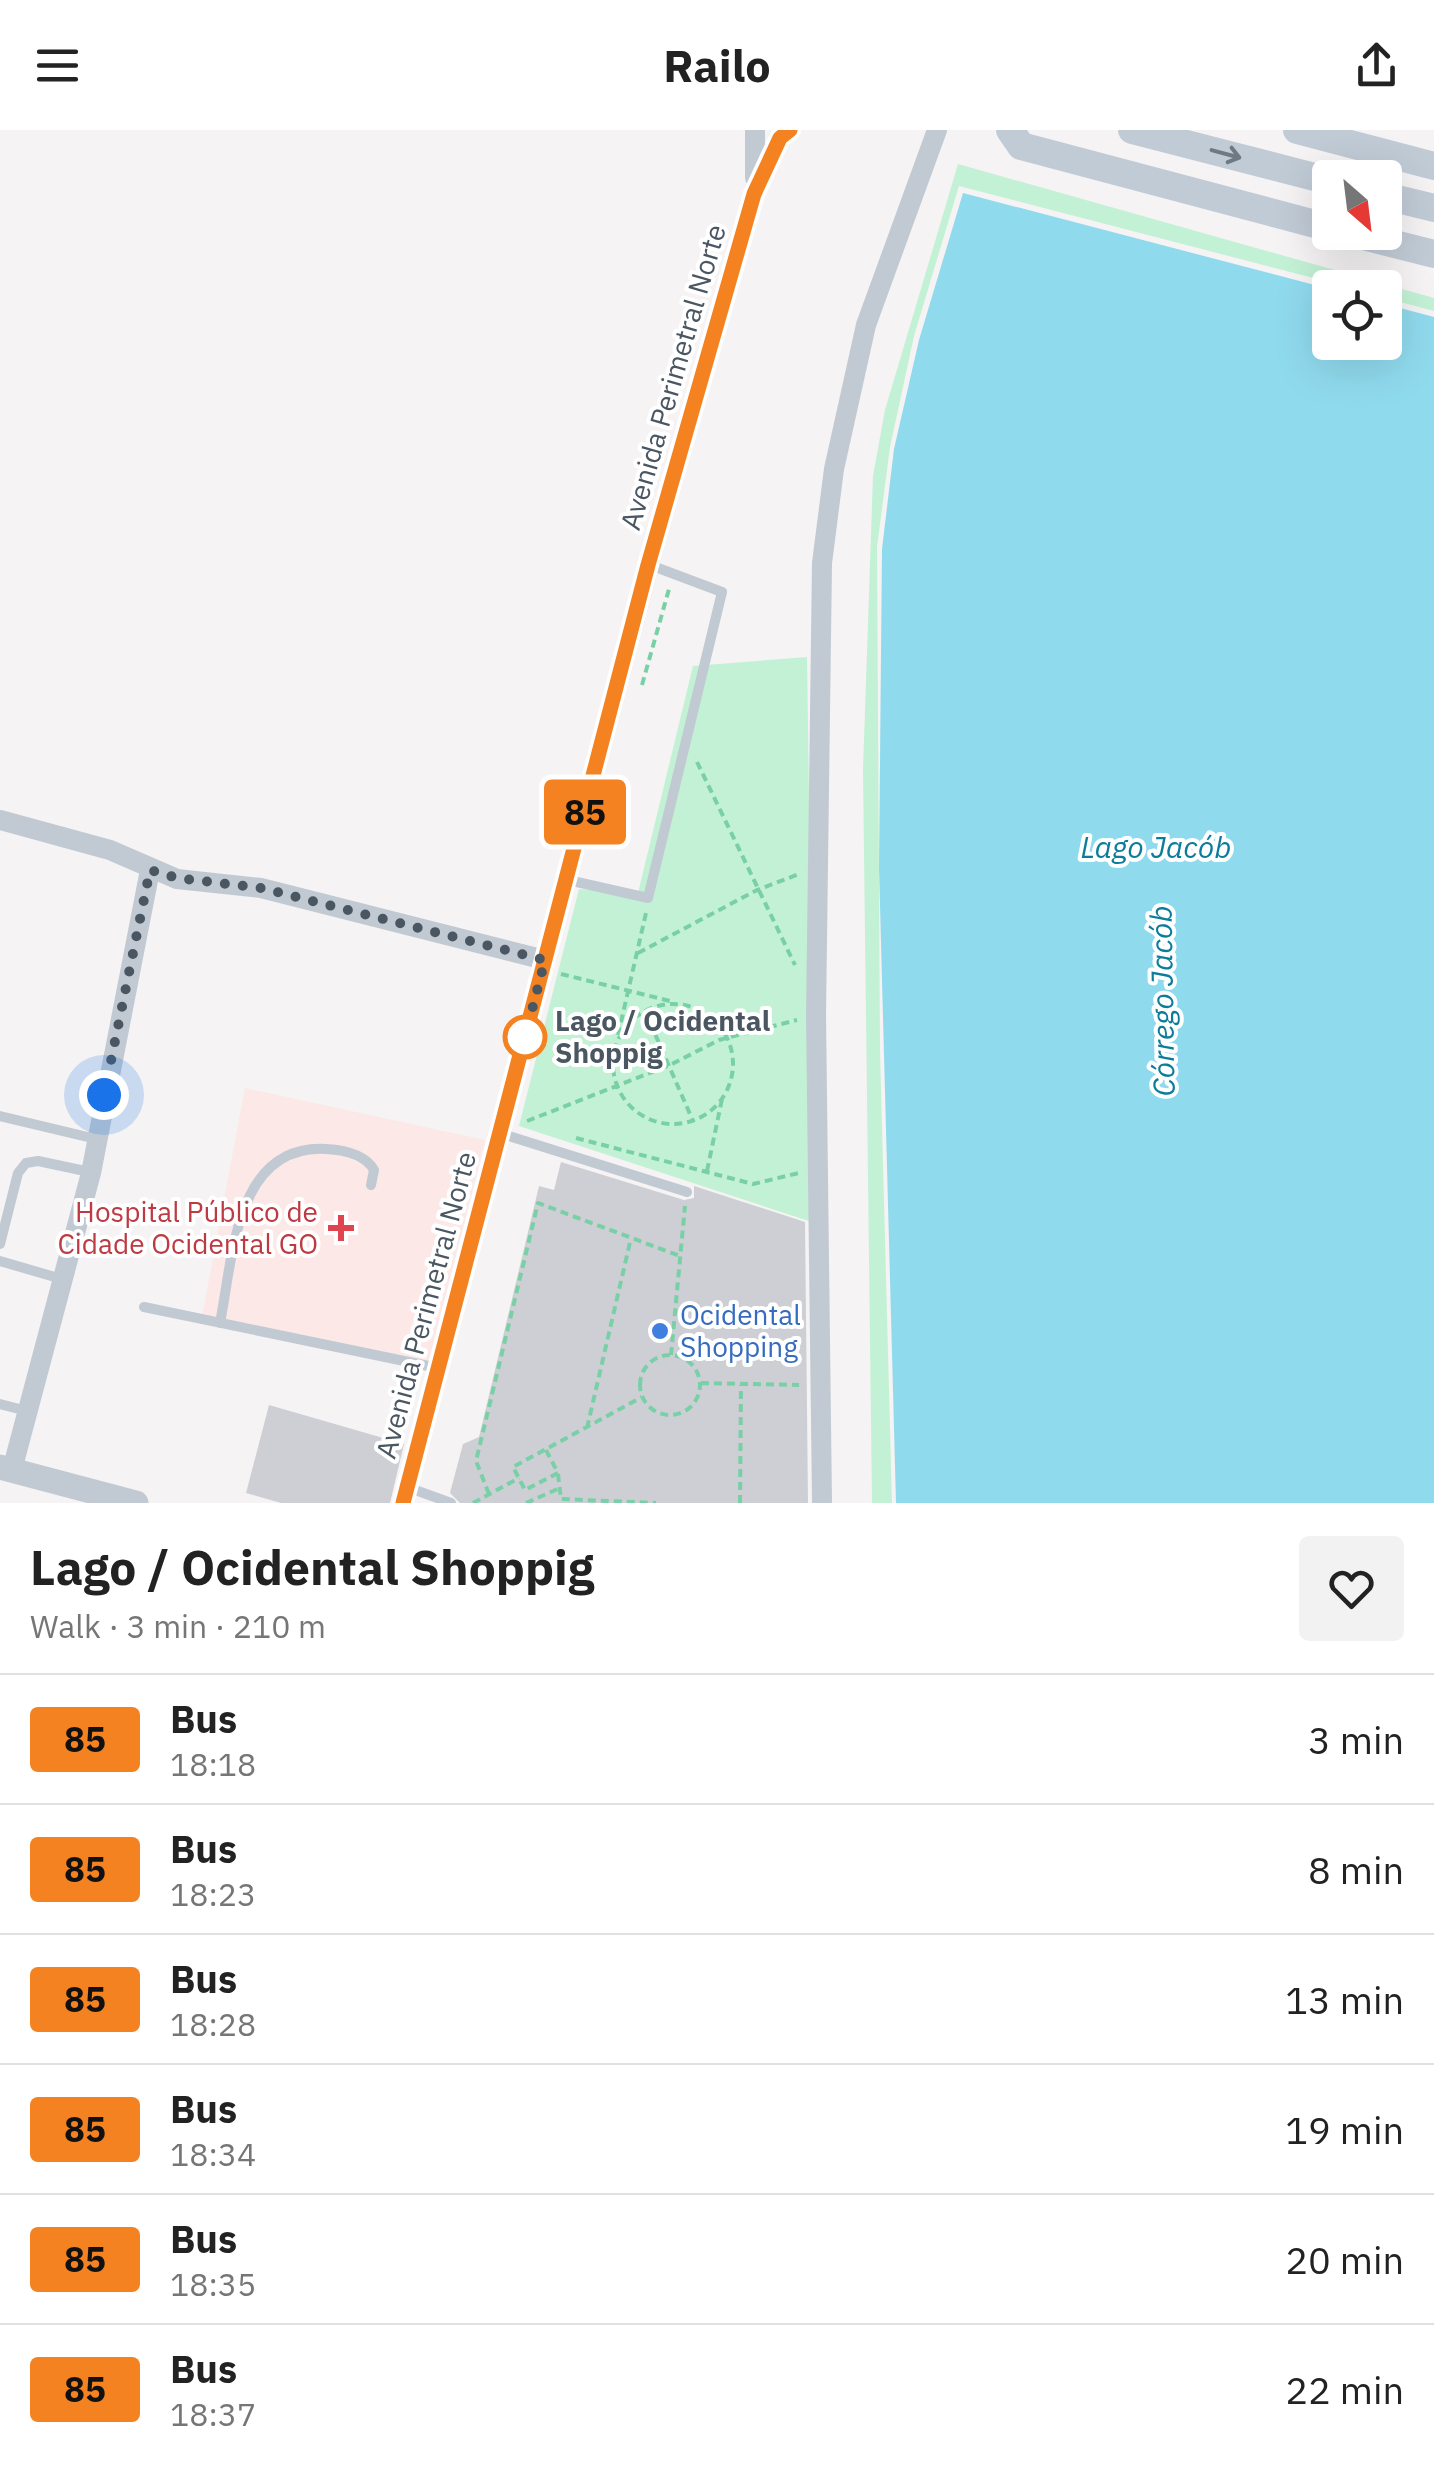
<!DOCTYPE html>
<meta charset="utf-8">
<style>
:root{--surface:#fff;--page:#f2f2f2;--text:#222;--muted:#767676;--line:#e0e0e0}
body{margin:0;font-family:"IBM Plex Sans",sans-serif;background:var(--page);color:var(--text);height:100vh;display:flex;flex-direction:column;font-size:38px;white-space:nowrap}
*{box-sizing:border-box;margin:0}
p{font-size:32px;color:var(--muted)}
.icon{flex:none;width:55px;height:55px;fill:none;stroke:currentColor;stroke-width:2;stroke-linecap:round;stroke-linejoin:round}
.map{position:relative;height:1373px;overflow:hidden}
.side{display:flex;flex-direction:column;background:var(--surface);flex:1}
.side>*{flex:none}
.badge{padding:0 20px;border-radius:8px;font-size:35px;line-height:65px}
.needle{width:65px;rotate:152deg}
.buttons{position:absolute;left:1312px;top:30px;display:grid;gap:20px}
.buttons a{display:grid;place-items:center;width:90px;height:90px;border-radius:10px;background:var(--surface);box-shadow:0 10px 40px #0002;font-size:50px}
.you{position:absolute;width:50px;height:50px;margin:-25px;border:8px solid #fff;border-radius:50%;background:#1a73e8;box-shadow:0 0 0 15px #1a73e833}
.map>.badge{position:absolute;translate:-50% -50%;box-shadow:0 0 0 5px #fff}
.round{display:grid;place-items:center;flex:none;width:105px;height:105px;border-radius:10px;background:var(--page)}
.head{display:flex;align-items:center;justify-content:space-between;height:170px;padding:0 30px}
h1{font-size:48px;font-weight:700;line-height:75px}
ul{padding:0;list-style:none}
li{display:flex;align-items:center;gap:30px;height:130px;padding:0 30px;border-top:2px solid var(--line)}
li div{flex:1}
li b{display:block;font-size:38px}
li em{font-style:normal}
li .badge{min-width:110px;font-weight:700;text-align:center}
header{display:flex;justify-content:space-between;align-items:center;height:130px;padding:0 30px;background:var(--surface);font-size:45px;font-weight:700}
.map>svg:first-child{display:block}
.medical{fill:#fce8e6}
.green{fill:#c3f1d5}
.water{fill:#90daee}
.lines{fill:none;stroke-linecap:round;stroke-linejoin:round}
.stream{stroke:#90daee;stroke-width:6}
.building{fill:#cdcfd5}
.path{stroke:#7ad0a6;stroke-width:4;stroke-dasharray:8 5;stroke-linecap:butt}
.service{stroke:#c1cad2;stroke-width:10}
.minor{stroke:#c1cad2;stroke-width:20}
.tertiary{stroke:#c1cad2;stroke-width:25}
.secondary{stroke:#c1cbd6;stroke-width:28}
.oneway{stroke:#6e7984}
.line-casing{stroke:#fff;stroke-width:22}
.line{stroke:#f58220;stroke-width:15}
.walk{stroke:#4a5661;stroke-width:10;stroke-dasharray:0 18}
.stop-dot{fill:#fff;stroke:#f58220;stroke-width:5}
.health-dot{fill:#e0444e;stroke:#fff;stroke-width:4}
.shop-dot{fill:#3f7fe0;stroke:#fff;stroke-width:4}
.labels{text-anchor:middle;stroke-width:8;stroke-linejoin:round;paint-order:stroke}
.street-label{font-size:28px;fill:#4a5661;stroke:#fff}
.stop-label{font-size:28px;font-weight:bold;fill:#4a5661;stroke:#fff;text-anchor:start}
.health-label{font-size:28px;fill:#be3a42;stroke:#fff;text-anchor:end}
.shop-label{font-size:28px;fill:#366cbe;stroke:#fff;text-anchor:start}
.water-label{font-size:30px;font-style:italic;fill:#0c7c9b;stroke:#fff}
</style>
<header><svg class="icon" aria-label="menu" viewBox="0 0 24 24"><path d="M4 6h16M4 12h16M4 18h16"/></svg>Railo<svg class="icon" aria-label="share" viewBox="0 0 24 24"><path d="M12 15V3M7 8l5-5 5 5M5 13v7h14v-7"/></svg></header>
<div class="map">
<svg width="1434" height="1373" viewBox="0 0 1434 1373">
<rect width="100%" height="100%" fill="#f5f3f3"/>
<path class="medical" d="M245 958 485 1010 429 1231 202 1187Z"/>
<path class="green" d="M958 34 1434 168V181L1385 168V158L1348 157 959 56 914 206 890 317 877 417 880 922 892 1373H872L863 640 873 346 885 280Z
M807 527 815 1093 519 996 579 759 638 763 693 536Z"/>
<path class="water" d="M963 63 1330 159V212H1385V174L1434 187V1373H896L879 738 882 419 894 319 919 210Z"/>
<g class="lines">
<path class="stream" d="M1355 40 1358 32
M1318 161 1324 143"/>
</g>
<path class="building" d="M561 1032 684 1070 694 1068V1056L805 1092 808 1373H460L450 1363 463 1314 479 1307 539 1056 554 1060Z
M269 1275 404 1314 390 1373H281L246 1363Z"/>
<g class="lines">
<path class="path" d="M1385 172 1392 150
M642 555 669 459
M697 632 795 835
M638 823 757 760 799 744
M561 844 674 872
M613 934a60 60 0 1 1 120 0a60 60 0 1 1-120 0Z
M645 881 693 991
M618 905 646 783
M527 991 670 935 719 910 797 890
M576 1008 753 1054 799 1043
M707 1041 722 969
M671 1225 685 1076
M640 1255a30 30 0 1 1 60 0a30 30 0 1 1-60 0Z
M701 1253 799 1255
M587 1298 631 1108
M546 1320 558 1343 525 1360 513 1337 642 1267
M558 1344 561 1369 656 1373
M489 1364 476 1331 538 1073 680 1126
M473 1373 519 1348
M526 1373 560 1358
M740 1373 741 1255"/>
<path class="service" d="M568 750 648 768 722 462 650 435
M0 986 96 1009
M499 1003 687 1062
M0 1114 18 1043 26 1033 38 1031 90 1042
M0 1131 65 1150
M144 1177 438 1238
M220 1193C233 1128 235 1014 326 1019 344 1020 365 1024 374 1040L371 1055
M0 1274 27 1281
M407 1357 451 1373"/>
<path class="minor" d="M755 48V0
M0 690 110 720 177 749 261 758 545 830
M12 1340 91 1043 150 740
M403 1373 649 435 754 64 781 8 790 0
M822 1373 816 885 822 433 834 339 866 195 937 0"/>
<path class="tertiary" d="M0 1337 136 1373"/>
<path class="secondary" d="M1010 0 1021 16 1330 98
M1132 0 1330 51
M1297 0 1434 36
M1385 66 1434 78
M1347 102 1434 124"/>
</g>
<defs><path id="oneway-shaft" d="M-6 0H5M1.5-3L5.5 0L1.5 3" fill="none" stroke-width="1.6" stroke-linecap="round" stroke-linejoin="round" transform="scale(2.5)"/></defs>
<use class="oneway" href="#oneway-shaft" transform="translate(1226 24) rotate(15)"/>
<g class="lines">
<g class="line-casing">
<path id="line" d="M403 1373 648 435 754 64 780 8 790 0"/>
</g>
<use href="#line" class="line"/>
<path class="walk" d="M104 965 150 740 177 748 261 758 545 830 525 907"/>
</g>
<circle class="stop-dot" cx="525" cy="907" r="20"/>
<path class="health-dot" d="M336 1083h10v10h10v10h-10v10h-10v-10h-10v-10h10z"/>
<circle class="shop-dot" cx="660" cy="1201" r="10"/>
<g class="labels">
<g class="street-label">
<text transform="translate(673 247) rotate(-74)" y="10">Avenida Perimetral Norte</text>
<text transform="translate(426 1175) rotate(-75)" y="10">Avenida Perimetral Norte</text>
</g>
<g class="stop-label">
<text x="555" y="901">Lago / Ocidental<tspan x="555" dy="32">Shoppig</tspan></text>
</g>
<g class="health-label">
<text x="318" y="1092">Hospital Público de<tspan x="318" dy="32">Cidade Ocidental GO</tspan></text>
</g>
<g class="shop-label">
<text x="680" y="1195">Ocidental<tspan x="680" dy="32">Shopping</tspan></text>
</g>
<g class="water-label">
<text x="1156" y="728">Lago Jacób</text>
<text transform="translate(1163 871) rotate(-91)" y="10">Córrego Jacób</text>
</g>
</g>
</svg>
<div class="buttons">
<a><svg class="needle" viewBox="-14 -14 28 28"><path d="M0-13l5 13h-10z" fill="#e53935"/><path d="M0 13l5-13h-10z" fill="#767676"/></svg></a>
<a><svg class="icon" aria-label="locate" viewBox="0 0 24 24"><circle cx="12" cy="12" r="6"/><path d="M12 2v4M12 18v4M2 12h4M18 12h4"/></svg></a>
</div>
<div class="you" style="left:104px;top:965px"></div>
<b class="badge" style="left:585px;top:682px;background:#f58220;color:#111">85</b>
</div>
<section class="side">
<div class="head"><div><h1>Lago / Ocidental Shoppig</h1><p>Walk · 3 min · 210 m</p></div><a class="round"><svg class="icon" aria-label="heart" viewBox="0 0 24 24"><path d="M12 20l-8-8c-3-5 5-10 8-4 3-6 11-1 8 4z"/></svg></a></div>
<ul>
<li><span class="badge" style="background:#f58220;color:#111">85</span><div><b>Bus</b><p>18:18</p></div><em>3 min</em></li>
<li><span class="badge" style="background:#f58220;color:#111">85</span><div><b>Bus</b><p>18:23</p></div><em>8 min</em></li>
<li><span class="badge" style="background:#f58220;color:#111">85</span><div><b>Bus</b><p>18:28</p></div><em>13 min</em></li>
<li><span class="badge" style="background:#f58220;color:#111">85</span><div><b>Bus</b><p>18:34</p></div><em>19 min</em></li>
<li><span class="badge" style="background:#f58220;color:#111">85</span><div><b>Bus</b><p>18:35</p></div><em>20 min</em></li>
<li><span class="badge" style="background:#f58220;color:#111">85</span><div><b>Bus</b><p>18:37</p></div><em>22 min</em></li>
</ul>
</section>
